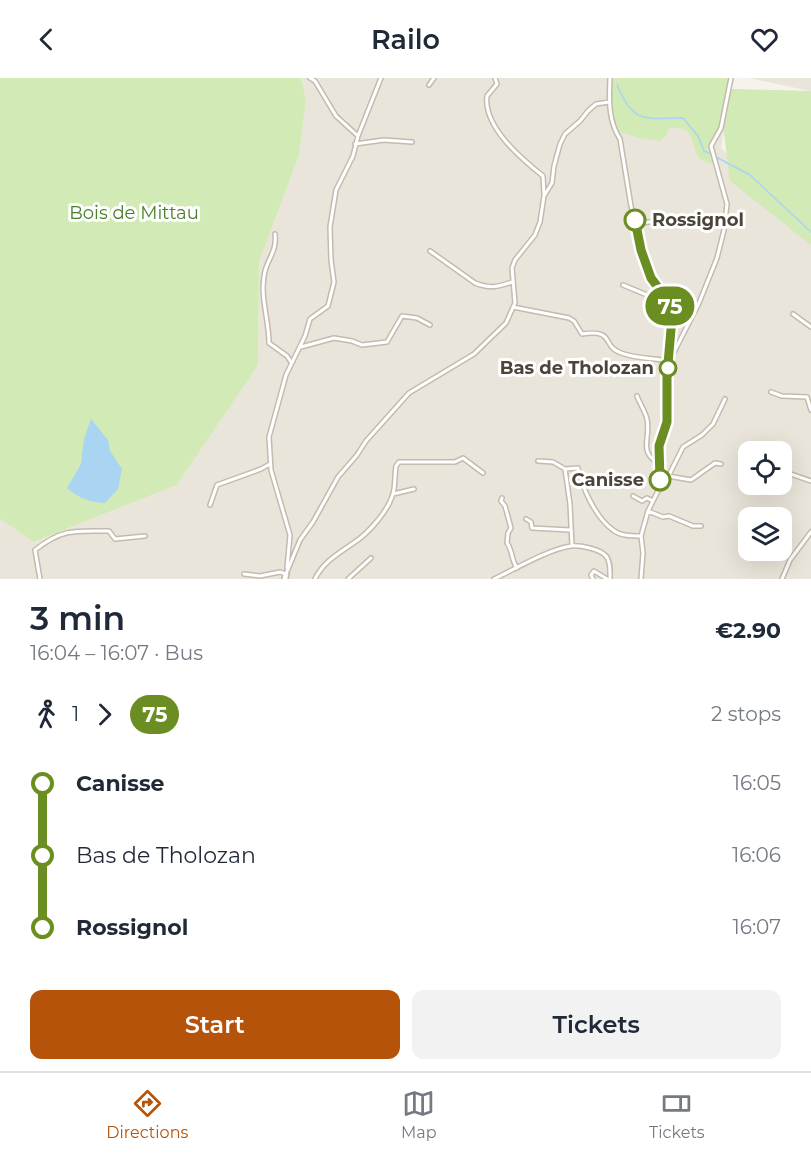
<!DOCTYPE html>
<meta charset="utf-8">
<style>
:root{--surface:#fff;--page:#f2f2f3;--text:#1f2937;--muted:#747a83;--line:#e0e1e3;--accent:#b45309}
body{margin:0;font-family:Montserrat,sans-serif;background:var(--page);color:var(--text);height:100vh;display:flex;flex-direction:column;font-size:22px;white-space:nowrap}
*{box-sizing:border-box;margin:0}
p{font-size:20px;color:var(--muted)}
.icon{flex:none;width:33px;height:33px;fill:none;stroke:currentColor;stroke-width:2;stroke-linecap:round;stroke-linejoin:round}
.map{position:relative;height:501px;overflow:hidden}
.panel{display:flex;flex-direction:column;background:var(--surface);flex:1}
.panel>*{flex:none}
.badge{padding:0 12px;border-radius:20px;font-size:21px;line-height:39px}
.controls{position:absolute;left:738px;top:363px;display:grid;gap:12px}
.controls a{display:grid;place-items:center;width:54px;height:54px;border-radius:12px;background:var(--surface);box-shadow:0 6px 24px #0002;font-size:30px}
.map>.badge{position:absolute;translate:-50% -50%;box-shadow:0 0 0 3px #fff}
.legs{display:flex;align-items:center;gap:9px;height:66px;padding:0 30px;font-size:20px}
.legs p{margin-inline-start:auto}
.summary{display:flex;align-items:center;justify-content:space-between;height:102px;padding:0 30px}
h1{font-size:33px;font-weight:600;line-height:45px}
.button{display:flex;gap:12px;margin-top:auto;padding:12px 30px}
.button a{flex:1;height:69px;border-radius:12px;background:var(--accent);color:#fff;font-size:24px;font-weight:600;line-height:69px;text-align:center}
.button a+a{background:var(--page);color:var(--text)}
ul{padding:0 30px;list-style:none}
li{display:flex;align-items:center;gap:21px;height:72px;font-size:22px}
li i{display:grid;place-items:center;width:9px;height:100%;margin:0 8px;background:currentColor}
li i::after{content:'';width:15px;height:15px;margin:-8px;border:4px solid;border-radius:50%;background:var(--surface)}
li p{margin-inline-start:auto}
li:first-child i{background:linear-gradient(#0000 50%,currentColor 0)}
li:last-child i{background:linear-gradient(currentColor 50%,#0000 0)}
header{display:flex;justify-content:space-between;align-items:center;height:78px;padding:0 30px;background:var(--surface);font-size:27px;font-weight:600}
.dock{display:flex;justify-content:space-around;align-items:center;height:84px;border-top:2px solid var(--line);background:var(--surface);font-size:16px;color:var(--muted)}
.dock a{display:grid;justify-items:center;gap:3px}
.dock .on{color:var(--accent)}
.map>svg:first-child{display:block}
.residential{fill:#eae5da;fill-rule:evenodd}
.green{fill:#d2eab5}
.water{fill:#a9d4f2}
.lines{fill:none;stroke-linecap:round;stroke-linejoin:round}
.stream{stroke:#a9d4f2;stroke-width:1.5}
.minor-casing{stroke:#c2bbae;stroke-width:6}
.tertiary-casing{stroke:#c2bbae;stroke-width:8}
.minor{stroke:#fff;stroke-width:3}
.tertiary{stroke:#fff;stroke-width:4.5}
.line-1-casing{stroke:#fff;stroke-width:14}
.line-1{stroke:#6b8e23;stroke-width:9}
.stop-1-dot{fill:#fff;stroke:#6b8e23;stroke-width:3}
.labels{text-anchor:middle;stroke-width:6;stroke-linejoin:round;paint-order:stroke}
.park-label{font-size:18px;fill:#4a7f2a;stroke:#fff}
.stop-label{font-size:18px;font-weight:bold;fill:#4b4439;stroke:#fff;text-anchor:end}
</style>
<header><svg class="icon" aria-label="back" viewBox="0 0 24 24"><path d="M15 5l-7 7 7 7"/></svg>Railo<svg class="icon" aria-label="heart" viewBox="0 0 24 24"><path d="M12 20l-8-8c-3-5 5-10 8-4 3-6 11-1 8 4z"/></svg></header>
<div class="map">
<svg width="811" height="501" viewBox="0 0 811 501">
<rect width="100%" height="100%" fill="#f6f3ec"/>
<path class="residential" d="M301 0H733L721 70 811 151V501H0V441L35 464 177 407 258 287 259 184 299 77 306 22ZM748 374H782V406H748ZM748 440H782V472H748Z
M749 0H811V13H810Z"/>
<path class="green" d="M0 0H301L306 22 299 77 259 184 258 287 177 407 34 464 0 441Z
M611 0H731L719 52 708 68 713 85C690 86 697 57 684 51 680 50 673 50 669 50L666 58 660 63 640 60 618 53 610 23Z
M731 11 811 13V167L730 103 723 47Z"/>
<path class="water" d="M91 341 108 362 110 373 122 391 118 411 105 425C89 424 79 420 67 410L81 386 84 361Z"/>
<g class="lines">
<path class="stream" d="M617 7C634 47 645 40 683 40L698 58 704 73 709 75
M716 79 750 97 811 154"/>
<g class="minor-casing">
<path id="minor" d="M310 0 315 3 336 38 358 58
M495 0 497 6 487 18C483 49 522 81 543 98L544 116
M610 0C609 21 608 43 620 61L631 128 641 173 651 200 669 224 672 241 667 297V343L659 368 661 407 648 433 641 458 643 475 641 501
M429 7 434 0
M355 66 384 62 412 64
M636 146 668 141
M275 156C277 172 269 179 265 193 259 217 269 241 269 265L287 278 291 284
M430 173 475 205C490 211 498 209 512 204
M623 207 647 217 660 213
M513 229 569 240 574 243 582 256C616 251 601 268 621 275 637 281 653 280 669 283
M793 236 811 249
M301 269 334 260 352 263 362 267 387 264 402 238 417 240 430 247
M670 282 699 225 717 180 724 152 727 126 711 68 721 50 731 0
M771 314 782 318 807 319 811 332
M637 318C640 326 645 333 647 341 651 360 638 373 658 385
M538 383 553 384 565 391 570 426 572 468
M565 391 578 390C582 410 596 440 613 452 620 458 632 458 641 458
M782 393 811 403
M668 398 691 402 715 385 721 386
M661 407 666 403 683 369 702 357 713 346 725 321
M393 416 414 411
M633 418 642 423 647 420 653 423
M502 420 501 423 505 428 511 450 508 455 507 465C513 473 511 482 517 490
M210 427 217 407 261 391 270 386
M648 433 663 439 669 438 693 448H701
M526 441 531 444 532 450 570 452
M287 490 290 457 271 392 269 359 286 297 305 258 310 241 328 228 334 204 331 182 330 149 336 112 353 78 358 58 381 0
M244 496 260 498 280 494 286 496 300 462 313 444 338 399 357 377 366 363 409 315 474 276 506 245 515 225 512 190 515 182 535 157 540 144 544 118 552 105 554 88 560 66 565 56 580 43 588 33 596 26 609 24
M40 501 35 472C63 450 75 453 109 453L115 461 145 458
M315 501C323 484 338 476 352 466 368 456 391 431 394 411 395 404 395 395 396 388L399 384H455L463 380 483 395
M348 501 371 480
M494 501C515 491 549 471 571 468 580 467 600 471 606 478 611 484 610 494 610 501
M593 501 591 497 594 493 607 501
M782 501 790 482 811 454"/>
</g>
<g class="tertiary-casing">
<path id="tertiary" d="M285 501 286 496"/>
</g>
<use href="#minor" class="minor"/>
<use href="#tertiary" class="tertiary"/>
</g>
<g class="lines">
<g class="line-1-casing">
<path id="line-1" d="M635 142 641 172 651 200 669 224 672 240 667 297V344L659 368 660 402"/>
</g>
<use href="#line-1" class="line-1"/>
</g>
<g class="stop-1-dot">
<circle cx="635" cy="142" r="10"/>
<circle cx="668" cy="290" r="8"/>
<circle cx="660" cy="402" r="10"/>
</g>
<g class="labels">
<g class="park-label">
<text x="134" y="141">Bois de Mittau</text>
</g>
<g class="stop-label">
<text x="652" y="148" text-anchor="start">Rossignol</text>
<text x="654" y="296">Bas de Tholozan</text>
<text x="644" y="408">Canisse</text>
</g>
</g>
</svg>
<div class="controls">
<a><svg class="icon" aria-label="locate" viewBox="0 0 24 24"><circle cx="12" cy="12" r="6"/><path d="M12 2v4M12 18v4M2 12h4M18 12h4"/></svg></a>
<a><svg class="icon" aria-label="layers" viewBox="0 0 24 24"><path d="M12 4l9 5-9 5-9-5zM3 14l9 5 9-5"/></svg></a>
</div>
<b class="badge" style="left:670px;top:228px;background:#6b8e23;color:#fff">75</b>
</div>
<section class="panel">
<div class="summary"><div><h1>3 min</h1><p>16:04 – 16:07 · Bus</p></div><b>€2.90</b></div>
<div class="legs"><svg class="icon" aria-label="walk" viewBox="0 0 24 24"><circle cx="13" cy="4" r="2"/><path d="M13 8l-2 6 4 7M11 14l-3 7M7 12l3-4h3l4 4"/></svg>1<svg class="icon" aria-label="forward" viewBox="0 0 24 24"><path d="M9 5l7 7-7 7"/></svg><b class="badge" style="background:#6b8e23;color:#fff">75</b><p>2 stops</p></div>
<ul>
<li><i style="color:#6b8e23"></i><b>Canisse</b><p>16:05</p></li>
<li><i style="color:#6b8e23"></i><span>Bas de Tholozan</span><p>16:06</p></li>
<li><i style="color:#6b8e23"></i><b>Rossignol</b><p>16:07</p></li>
</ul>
<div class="button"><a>Start</a><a>Tickets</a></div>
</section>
<nav class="dock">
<a class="on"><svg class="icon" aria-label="directions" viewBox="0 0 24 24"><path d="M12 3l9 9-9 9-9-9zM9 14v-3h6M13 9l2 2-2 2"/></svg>Directions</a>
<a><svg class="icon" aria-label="map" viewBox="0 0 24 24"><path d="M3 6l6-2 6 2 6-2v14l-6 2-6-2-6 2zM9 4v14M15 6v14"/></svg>Map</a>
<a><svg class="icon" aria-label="tickets" viewBox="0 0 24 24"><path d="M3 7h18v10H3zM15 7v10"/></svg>Tickets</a>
</nav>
